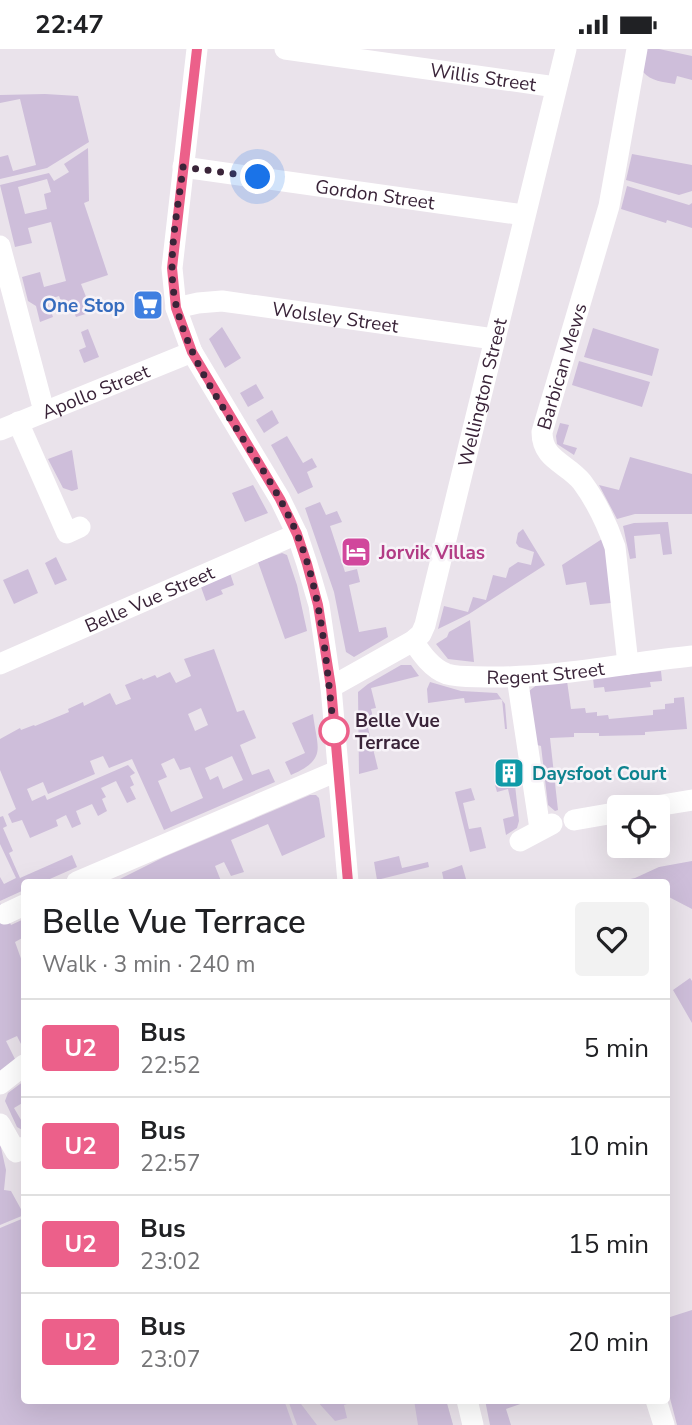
<!DOCTYPE html>
<meta charset="utf-8">
<style>
:root{--surface:#fff;--page:#f2f2f2;--text:#202124;--muted:#757577;--line:#e0e0e0}
body{margin:0;font-family:"Nunito Sans",sans-serif;background:var(--page);color:var(--text);height:100vh;display:flex;flex-direction:column;font-size:26px;white-space:nowrap}
*{box-sizing:border-box;margin:0}
p{font-size:23px;color:var(--muted)}
.icon{flex:none;width:38px;height:38px;fill:none;stroke:currentColor;stroke-width:2;stroke-linecap:round;stroke-linejoin:round}
.map{position:relative;flex:1;overflow:hidden}
.sheet{position:absolute;left:21px;top:830px;width:649px;height:525px;display:flex;flex-direction:column;background:var(--surface);border-radius:7px;box-shadow:0 7px 28px #0002}
.sheet>*{flex:none}
.badge{padding:0 14px;border-radius:5px;font-size:24px;line-height:46px}
.tools{position:absolute;left:607px;top:746px;display:grid;gap:14px}
.tools a{display:grid;place-items:center;width:63px;height:63px;border-radius:7px;background:var(--surface);box-shadow:0 7px 28px #0002;font-size:35px}
.you{position:absolute;width:35px;height:35px;margin:-18px;border:5px solid #fff;border-radius:50%;background:#1a73e8;box-shadow:0 0 0 10px #1a73e833}
.map>.badge{position:absolute;translate:-50% -50%;box-shadow:0 0 0 4px #fff}
.round{display:grid;place-items:center;flex:none;width:74px;height:74px;border-radius:7px;background:var(--page)}
.head{display:flex;align-items:center;justify-content:space-between;height:119px;padding:0 21px}
h1{font-size:33px;font-weight:600;line-height:52px}
ul{padding:0;list-style:none}
li{display:flex;align-items:center;gap:21px;height:98px;padding:0 21px;border-top:2px solid var(--line)}
li div{flex:1}
li b{display:block;font-size:26px}
li em{font-style:normal}
li .badge{min-width:77px;font-weight:700;text-align:center}
.status{display:flex;justify-content:space-between;align-items:center;height:49px;padding:0 35px;background:var(--surface);direction:ltr}
.status svg{height:19px;fill:currentColor}
.map>svg:first-child{display:block}
.built{fill:#ddd4df}
.green{fill:#cebeda;fill-rule:evenodd}
.lines{fill:none;stroke-linecap:round;stroke-linejoin:round}
.street{stroke:#fff;stroke-width:21}
.secondary{stroke:#fff;stroke-width:21}
.line-casing{stroke:#fff;stroke-width:16}
.line{stroke:#ec608a;stroke-width:10}
.walk{stroke:#3a2439;stroke-width:7;stroke-dasharray:0 12.6}
.stop-dot{fill:#fff;stroke:#ec608a;stroke-width:3.5}
.labels{text-anchor:middle;stroke-width:5;stroke-linejoin:round;paint-order:stroke}
.street-label{font-size:19px;fill:#3a2439;stroke:#f7f3f8}
.shop-label{font-size:19px;font-weight:bold;fill:#366cbe;stroke:#f7f3f8;text-anchor:end}
.hotel-label{font-size:19px;font-weight:bold;fill:#b23c85;stroke:#f7f3f8;text-anchor:start}
.stop-label{font-size:19px;font-weight:bold;fill:#3a2439;stroke:#f7f3f8;text-anchor:start}
.culture-label{font-size:19px;font-weight:bold;fill:#0d838f;stroke:#f7f3f8;text-anchor:start}
</style>
<div class="status"><b>22:47</b><svg viewBox="0 0 49 12"><path d="M0 12V9h3v3zM5 12V6h3v6zM10 12V3h3v9zM15 12V0h3v12zM26 1h20v11H26zM47 4h2v5h-2z"/></svg></div>
<div class="map">
<svg width="692" height="1376" viewBox="0 0 692 1376">
<rect width="100%" height="100%" fill="#eae3eb"/>
<path class="built" d="M24 1263V1351H446L453 1376H9L0 1348V1274Z"/>
<path class="green" d="M646 0H659L692 7V31L677 27 675 35C663 33 651 32 643 23Z
M45 45 78 47 89 93 47 119 0 130V108L8 106 13 122 36 116 20 50 0 54V46Z
M88 99 89 152 84 154 108 226 81 235 92 263 76 268 73 261 66 264 59 247 47 251 53 268 40 273 36 257 28 252 22 228 40 223 44 238 66 232 51 173 28 179 32 194 15 198 0 136 49 124 54 132 69 123 64 115ZM47 130 51 143 44 145 47 160 25 165 18 138Z
M632 105 692 116V142L679 146 626 131Z
M627 137 689 156 692 154V179L667 171 666 174 621 160Z
M222 278 241 309 225 319 209 290Z
M593 279 659 300 652 327 584 308Z
M88 280 99 308 84 314 79 301 86 298 81 283Z
M579 312 650 333 642 358 572 336Z
M256 335 264 349 248 358 240 344Z
M272 361 279 374 264 384 256 371Z
M560 374 569 376 563 395 577 399 574 406 557 395 556 387Z
M287 387 303 414 312 409 317 418 307 423 313 438 298 445 271 396Z
M72 401 78 440 72 442 63 439 48 410Z
M630 408 692 425V465H635L617 470 599 436 619 441Z
M253 436 268 464 245 473 232 444Z
M320 453 326 466 337 462 342 473 330 477 345 523 357 520 360 533 349 536 359 583 386 578 388 588 354 608 346 603 334 543 305 459Z
M668 473 672 505 663 506 660 485 634 487 636 509 630 510 623 477 634 474Z
M523 480 545 516 469 565 438 580 444 557 468 563 473 548 486 551 493 526 506 529 509 519 518 513 531 516 534 503 519 498 516 494 518 484Z
M602 490 607 501 611 554 590 556 586 533 566 536 562 516Z
M282 504 287 506 297 536 307 582 285 590 258 513Z
M56 508 67 531 55 536 45 514Z
M28 520 38 544 14 555 3 531Z
M230 524 234 536 221 541 223 545 206 552 201 538Z
M470 571 474 613 448 610 436 595 447 588 449 583Z
M214 600 237 663 244 661 256 689 240 696 252 726 269 720 275 733 164 781 132 710 109 719 103 707 90 712 95 725 48 745 43 733 27 740 32 752 45 746 47 751 128 716 135 724 130 727 134 736 130 738 136 750 127 754 116 732 101 739 106 748 102 750 107 762 98 767 92 755 76 762 81 775 72 779 66 766 56 771 58 777 30 789 22 771 12 774 8 765 16 760 0 721V690L20 679 21 681 34 676 35 677 69 663 68 660 83 653 84 657 110 644 116 656 131 650 125 636 142 629 143 631 155 626 157 629 170 623 176 634 191 627 184 610ZM201 659 208 676 195 682 188 665ZM232 707 243 731 223 740 218 727 210 731 205 719ZM174 709 180 721 190 718 203 749 171 763 158 732 167 728 161 715Z
M401 616H411L419 627 371 639 376 659 371 660 375 677 368 679 378 720 359 725 358 643 368 635Z
M661 622 662 632 650 633 651 638 605 643 604 638 594 639 593 629Z
M567 632 571 660 585 659 586 664 597 663V667L608 666 609 670 653 666V661L665 660V655L674 654V649L684 648 687 680 645 683V686L599 687V684H574V688L550 689 558 761 555 762 548 756 541 697 537 696 529 642 538 635Z
M430 633 461 642 497 644 505 655 507 680H505L502 650 465 654 464 649 428 654 427 640Z
M313 665C317 699 328 710 291 726L285 713 305 704 292 674Z
M514 727 519 772 517 779 506 786 503 770 514 767 508 740 497 743 494 732Z
M471 739 475 751 463 754 469 780 481 778 486 799 470 803 455 743Z
M310 746H316L319 749 325 788 282 807 268 775 231 791 244 823 231 827 224 813 215 817 221 832 217 833H114L164 808Z
M3 767 7 777 3 779 13 802 9 804 20 829 72 806 77 818 43 833H24V841L0 852V828L4 835 16 829 0 795V768Z
M399 807 402 819 428 813 429 818 377 831 374 813Z
M692 812V860L667 847V833H617L635 829 659 818Z
M462 816 466 830 444 833 442 823Z
M0 854 11 876 24 870V888L15 893 24 918V1001L17 987 6 992 16 1012 0 1023Z
M690 929 692 932V974L673 941Z
M24 1032V1053L14 1059 24 1076V1082L17 1078 5 1052 8 1044Z
M0 1094 6 1121 4 1141 11 1142 22 1162 24 1161V1166L0 1176Z
M24 1169V1351H284L293 1376H0V1179Z
M692 1261V1376H677L667 1338V1269Z
M288 1351H298L317 1376H297Z
M316 1351H329L347 1355 344 1356 347 1369 335 1372Z
M414 1351H446L453 1376H418Z
M485 1351H532L506 1360 511 1376H490Z"/>
<g class="lines">
<g class="street">
<path id="s1" d="M285 0 556 38"/>
<path id="s2" d="M183 118 524 166"/>
<path d="M0 197 44 362"/>
<path id="s3" d="M176 259 198 254 222 252 494 290"/>
<path d="M18 373 67 484 80 478"/>
<path id="s4" d="M0 381 192 303"/>
<path id="s5" d="M413 592C421 604 432 620 447 625 460 629 477 627 490 628 557 629 625 614 692 607"/>
<path id="s6" d="M0 615 297 485"/>
<path id="s7" d="M628 615 615 498C607 475 596 452 582 433 567 414 542 411 542 383L609 157 637 0"/>
<path d="M517 628 540 780"/>
<path id="s8" d="M331 638 413 592 421 585 425 576 566 0"/>
<path d="M650 758 692 751"/>
<path d="M574 771 620 763"/>
<path d="M520 792 552 775"/>
<path d="M77 833 337 722"/>
<path d="M5 865 24 856"/>
<path d="M0 1035 24 1016"/>
<path d="M0 1075 16 1103 24 1098"/>
<path d="M656 1351 664 1376"/>
</g>
<path class="secondary" d="M197 0 172 219 176 259 192 303 280 450 297 485 307 515 319 556 331 638 348 833
M467 1351 473 1376"/>
</g>
<g class="lines">
<g class="line-casing">
<path id="line" d="M197 0 172 219 176 259 192 303 280 450 297 485 307 515 318 556 331 638 348 833"/>
</g>
<use href="#line" class="line"/>
<path class="walk" d="M258 128 183 118C178 163 165 215 177 260 198 341 264 407 297 485 323 548 326 615 334 682"/>
</g>
<defs>
<g id="supermarket-square" transform="scale(1.575)"><rect x="-9" y="-9" width="18" height="18" rx="4" fill="#3f7fe0" stroke="#f7f3f8"/><path d="M-6-5.5h2.5l.6 2H6L4.5 2H-2.5L-4.4-4H-6ZM-1.5 3.2a1.3 1.3 0 1 0 .1 0ZM3 3.2a1.3 1.3 0 1 0 .1 0Z" fill="#fff"/></g>
<g id="hotel-square" transform="scale(1.575)"><rect x="-9" y="-9" width="18" height="18" rx="4" fill="#d1479c" stroke="#f7f3f8"/><path d="M-6-4.5h1.5V1H6V5H4.5V3h-9V5H-6ZM-4 0a1.8 1.8 0 1 1 3.6 0ZM.5 0V-2.5h3Q6-2.5 6 0Z" fill="#fff"/></g>
<g id="building-square" transform="scale(1.575)"><rect x="-9" y="-9" width="18" height="18" rx="4" fill="#0f9aa8" stroke="#f7f3f8"/><path d="M-4-6H4V6H1V3H-1V6H-4ZM-2.5-4.3h1.7v1.8h-1.7ZM.8-4.3h1.7v1.8H.8ZM-2.5-1h1.7V.8h-1.7ZM.8-1h1.7V.8H.8Z" fill="#fff"/></g>
</defs>
<g fill-rule="evenodd">
<use href="#supermarket-square" x="148" y="256"/>
<use href="#hotel-square" x="356" y="503"/>
<use href="#building-square" x="509" y="724"/>
</g>
<circle class="stop-dot" cx="334" cy="682" r="14"/>
<g class="labels">
<g class="street-label">
<text dy="7" stroke="none"><textPath href="#s1" startOffset="200">Willis Street</textPath></text>
<text dy="7" stroke="none"><textPath href="#s2" startOffset="194">Gordon Street</textPath></text>
<text dy="7" stroke="none"><textPath href="#s3" startOffset="161">Wolsley Street</textPath></text>
<text dy="7" stroke="none"><textPath href="#s7" startOffset="326">Barbican Mews</textPath></text>
<text dy="7" stroke="none"><textPath href="#s4" startOffset="103">Apollo Street</textPath></text>
<text dy="7" stroke="none"><textPath href="#s8" startOffset="354">Wellington Street</textPath></text>
<text dy="7" stroke="none"><textPath href="#s6" startOffset="163">Belle Vue Street</textPath></text>
<text dy="7" stroke="none"><textPath href="#s5" startOffset="147">Regent Street</textPath></text>
</g>
<g class="shop-label">
<text x="125" y="263">One Stop</text>
</g>
<g class="hotel-label">
<text x="379" y="510">Jorvik Villas</text>
</g>
<g class="stop-label">
<text x="355" y="678">Belle Vue<tspan x="355" dy="22">Terrace</tspan></text>
</g>
<g class="culture-label">
<text x="532" y="731">Daysfoot Court</text>
</g>
</g>
</svg>
<div class="tools">
<a><svg class="icon" aria-label="locate" viewBox="0 0 24 24"><circle cx="12" cy="12" r="6"/><path d="M12 2v4M12 18v4M2 12h4M18 12h4"/></svg></a>
</div>
<div class="you" style="left:258px;top:128px"></div>
<section class="sheet">
<div class="head"><div><h1>Belle Vue Terrace</h1><p>Walk · 3 min · 240 m</p></div><a class="round"><svg class="icon" aria-label="heart" viewBox="0 0 24 24"><path d="M12 20l-8-8c-3-5 5-10 8-4 3-6 11-1 8 4z"/></svg></a></div>
<ul>
<li><span class="badge" style="background:#ec608a;color:#fff">U2</span><div><b>Bus</b><p>22:52</p></div><em>5 min</em></li>
<li><span class="badge" style="background:#ec608a;color:#fff">U2</span><div><b>Bus</b><p>22:57</p></div><em>10 min</em></li>
<li><span class="badge" style="background:#ec608a;color:#fff">U2</span><div><b>Bus</b><p>23:02</p></div><em>15 min</em></li>
<li><span class="badge" style="background:#ec608a;color:#fff">U2</span><div><b>Bus</b><p>23:07</p></div><em>20 min</em></li>
</ul>
</section>
</div>
